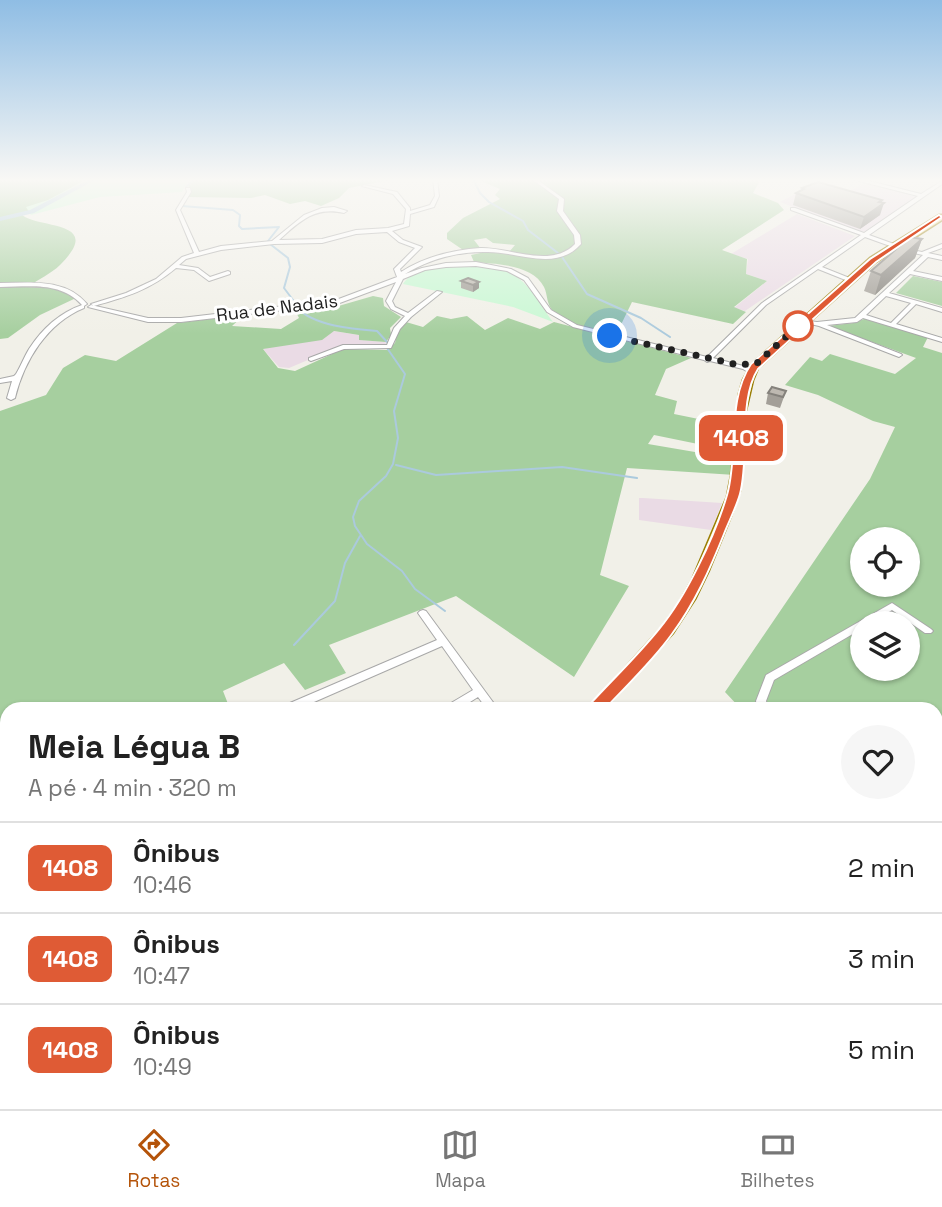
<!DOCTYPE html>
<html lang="pt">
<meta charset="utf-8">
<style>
:root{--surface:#fff;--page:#f6f6f6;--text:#222;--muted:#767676;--line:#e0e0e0;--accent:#b45309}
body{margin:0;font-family:"Space Grotesk",sans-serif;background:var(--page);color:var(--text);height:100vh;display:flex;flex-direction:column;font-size:26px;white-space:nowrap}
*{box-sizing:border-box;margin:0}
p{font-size:23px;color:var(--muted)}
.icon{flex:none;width:38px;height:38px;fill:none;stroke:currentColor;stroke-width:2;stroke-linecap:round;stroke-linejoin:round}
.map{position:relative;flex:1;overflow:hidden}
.details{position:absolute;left:0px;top:702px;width:943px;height:408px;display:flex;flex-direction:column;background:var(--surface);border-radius:21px 21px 0 0;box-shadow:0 2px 5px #0004}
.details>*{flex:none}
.badge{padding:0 14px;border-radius:10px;font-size:24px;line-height:46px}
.fabs{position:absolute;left:850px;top:527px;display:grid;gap:14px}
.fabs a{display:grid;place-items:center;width:70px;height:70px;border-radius:50%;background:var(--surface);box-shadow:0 2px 5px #0004;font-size:35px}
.you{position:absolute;width:35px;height:35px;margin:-18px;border:5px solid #fff;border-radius:50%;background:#1a73e8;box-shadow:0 0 0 10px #1a73e833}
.map>.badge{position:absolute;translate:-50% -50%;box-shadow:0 0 0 4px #fff}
.round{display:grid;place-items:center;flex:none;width:74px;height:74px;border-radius:37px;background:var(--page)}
.summary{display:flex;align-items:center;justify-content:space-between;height:119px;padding:0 28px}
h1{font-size:33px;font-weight:700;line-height:52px}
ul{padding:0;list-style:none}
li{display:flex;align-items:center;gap:21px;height:91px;padding:0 28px;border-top:2px solid var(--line)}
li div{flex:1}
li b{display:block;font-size:26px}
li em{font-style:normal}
li .badge{min-width:77px;font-weight:700;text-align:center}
.tab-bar{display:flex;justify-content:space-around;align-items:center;height:98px;border-top:2px solid var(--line);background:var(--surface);font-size:19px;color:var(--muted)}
.tab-bar a{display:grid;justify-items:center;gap:4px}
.tab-bar .current{color:var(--accent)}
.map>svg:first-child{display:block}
.industrial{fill:#eadbe5}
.forest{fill:#a6cf9f;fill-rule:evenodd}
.park{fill:#c8f8d3}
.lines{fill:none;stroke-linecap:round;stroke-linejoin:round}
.stream-far1{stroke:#abcadd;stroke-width:2}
.stream{stroke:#abcadd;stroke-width:2.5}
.river{fill:#abcadd;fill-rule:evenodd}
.minor-casing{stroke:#a8a8a8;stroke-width:2}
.major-casing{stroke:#997e05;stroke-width:3}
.minor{fill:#fff;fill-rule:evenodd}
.major{fill:#f9e1a6;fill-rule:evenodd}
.wall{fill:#a39f98}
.shaded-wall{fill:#85827c}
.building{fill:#beb9b1;stroke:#85827c;stroke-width:2}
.line{fill:#df5b35;stroke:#fff;stroke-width:2}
.walk{stroke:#212121;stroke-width:7;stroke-dasharray:0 12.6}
.stop-dot{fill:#fff;stroke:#df5b35;stroke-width:3.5}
.labels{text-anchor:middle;stroke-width:6;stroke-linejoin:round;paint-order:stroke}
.far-street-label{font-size:18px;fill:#212121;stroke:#fff}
</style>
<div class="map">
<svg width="942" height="1109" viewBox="0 0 942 1109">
<rect width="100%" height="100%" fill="#f1f0e8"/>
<path class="industrial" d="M868 182 916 197 866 231 857 232 780 202 799 192 835 198Z
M797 214 855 236 745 311 734 308 767 281 746 274 748 259 731 254Z
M333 331 359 335 360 340 386 342 385 348 378 349 341 346 289 368 279 367 263 349Z
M639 498H643L722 503 711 530 639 520Z"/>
<path class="forest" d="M0 179H125L65 202 20 213C34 230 107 218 60 265 51 274 38 279 28 287L60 289 76 298 40 315 8 338 0 339Z
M193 179H396L349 188 339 198 321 206 305 201 290 204 265 195 251 198 186 197 190 191 188 185Z
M476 179H761L753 193 778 203 784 210 722 250 747 259 746 274 767 281 734 307 746 312 733 324 632 302 616 335C595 329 571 326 554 312 546 305 548 295 544 287 533 264 495 264 474 262L471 255 490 251 509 252 515 245 493 243 486 238 474 240 481 249 466 252 447 239V233L463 218 500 199 495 195 500 189Z
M913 276 942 282V306L896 293Z
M373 296 383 298 384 306 401 317 390 328 391 335 386 342 359 340V335L334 331 322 340 263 349 278 368 295 371 343 349 387 350 395 343 398 328 406 322 423 327 437 316 451 319 467 316 485 330 508 318 540 329 554 322 691 358 666 369 655 395 677 401 674 414 738 427 737 452 654 435 648 444 736 459 735 475 627 468 600 575 629 586 574 677 456 596 329 645 346 673 305 690 284 663 223 691 230 709H7V774L0 779V411L46 395 63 368 85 355 116 361 177 323 244 315 232 326 281 329 299 318 295 310 335 307Z
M867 318 928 337 923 347 942 353V1109H733L730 1103 936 1102V709H741L725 692 870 479 895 427 873 421 818 395 785 385 810 357 822 361 830 354 895 374 916 358 828 326 853 323ZM863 539H908V584H863ZM863 623H908V668H863Z
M7 943V1102L225 1103 219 1109H0V949Z"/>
<path class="park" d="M87 179H189L182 192 100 197 31 215 26 207 48 200Z
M467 266C522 267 524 281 553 322L513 307 403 284C413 267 449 266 467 266Z"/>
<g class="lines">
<path class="stream-far1" d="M473 179 480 193 489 202 523 221 528 230 558 253
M186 187 194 179
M185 202 190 189
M182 206 233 210 240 215 239 226 242 229 279 227 268 241
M270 244 288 258 290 267 284 288 296 304
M562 257 587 294 641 318 670 337
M297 308C315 326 352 329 377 331L388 343
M387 348 405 374 394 411 398 438 393 464 386 476 359 501 353 517 355 526 367 544 402 571 415 589 445 611
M396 465 436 475 562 467 637 478
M294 645 335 601 345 563 360 536"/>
<path class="stream" d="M646 1102 648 1109"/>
<path class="river" d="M90 179H97L34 213 0 221V217L30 210Z"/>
<g class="minor-casing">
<path id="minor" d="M433 179H437L439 196 434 207 410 214 409 226 392 231 403 240 422 247 400 269 401 272C424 257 453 250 480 248 510 247 551 269 575 244L574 235 557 211 559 199 532 179H536L564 199 563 211 580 235 581 244C556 272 520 252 488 252 460 251 429 259 405 274L422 268 446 263 476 262 511 269 528 278 551 310 577 325 707 357 762 303 861 235 791 210V208H795L864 233 918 196 855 180V179H861L921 194 942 181V184L869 235 908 249 922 252 942 244V248L928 253 942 256V260L928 257 913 271 942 277V281L910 274 889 293 942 308V312L916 304 896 324 942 338V342L863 318 857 322 827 325 901 354 902 355 899 357 819 326 802 322V320L817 322 855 318 923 255 904 251 865 237 822 267 852 279V281H848L818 269 766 305 713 358 747 367 754 372 751 374 743 369 710 361 707 362 704 360 573 327 547 312 524 280 507 271 476 266 446 267 425 270 403 279 392 301 395 307 408 313 437 291 442 292 411 317 400 329 391 348 344 349 311 361 309 360V358L343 345H387L394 328 405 316 391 309 386 301 396 282 337 304 181 322H148L88 307 91 305 148 318H181L336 300 397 277 394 269 415 248 399 242 387 232 356 234 322 243 274 244 221 250 186 259 179 265 198 268 210 277 228 271 230 272V274L209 281 194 270 176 268C150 290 126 297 94 306L91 304 126 293 156 279 182 257 194 253 176 210 187 192 186 188H190L191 192 180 210 199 252 221 246 272 241 304 215 322 208 334 207 347 211 344 213C315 206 299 222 279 240L322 239 356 230 388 228 404 224 406 209 393 194 362 186 364 185 397 192 410 208V211L430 205 435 196ZM886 296 911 303 891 323 866 315Z
M0 283C31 283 65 278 87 304L84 306V308C47 323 24 361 15 398L11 400 7 398 12 381 0 383V379L14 376 16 374C21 366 24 357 29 349 42 329 59 313 82 305 60 281 29 287 0 287Z
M892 603 931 629 933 631 931 633H925L892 610 870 623H863V628L774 680 766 701 768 709H758L756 701 766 675Z
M423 610 426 611 498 709H487L478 697 459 709H445L446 706 473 690 442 646 298 709H282L283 706 437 640 418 613 420 611Z
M936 754H942V764H936Z
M936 904 942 907V920L936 917Z"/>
</g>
<g class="major-casing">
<path id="major" d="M939 215H942V220L876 262 758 368 753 380 746 410 740 491 731 516 709 570 695 599 673 633 604 709H588L663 626 678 605 692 580 727 497 731 476 739 394 743 380 751 365 870 258Z
M217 1102H241L238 1109H215Z"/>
</g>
<use href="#minor" class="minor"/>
<use href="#major" class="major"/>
</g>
<path class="wall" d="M802 188 881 203 880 215 860 229 793 205 796 193 801 190Z
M922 239 915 258 875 295 864 291 871 271Z
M461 281 479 282V288L473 292 461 288Z
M786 391 780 408 766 404 768 393Z"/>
<path class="shaded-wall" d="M882 200 881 206 884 203 880 215 860 229 864 217Z
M922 239 915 258 875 295 881 275Z
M479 282V288L473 292V285Z
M518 1102H522L518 1109H513Z"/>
<path class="building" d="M818 182 882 200 879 202 884 203 864 217 796 193 804 189 802 188Z
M910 237 922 239 881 275 871 271Z
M468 278 479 282 473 285 461 281Z
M772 387 786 391 783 397 768 393Z
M406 1102H518L513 1109H402Z"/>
<linearGradient id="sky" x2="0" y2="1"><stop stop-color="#8fbde4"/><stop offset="0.54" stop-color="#f9f8f5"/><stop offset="1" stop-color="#f9f8f5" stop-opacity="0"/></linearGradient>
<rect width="942" height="334" fill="url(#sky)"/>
<path class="line" d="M939 215 942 217 876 262 758 369C738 400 750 457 740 494 736 508 729 521 724 534 710 569 695 603 672 634 652 662 625 687 601 713H590L587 709 590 704C613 679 638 655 659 629 686 597 715 536 727 495 739 453 726 401 751 364L870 259Z"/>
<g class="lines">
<path class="walk" d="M610 336 739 365 757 363 798 326"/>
</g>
<circle class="stop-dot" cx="798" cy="326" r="14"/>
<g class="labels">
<g class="far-street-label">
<text transform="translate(277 308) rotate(-7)" y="6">Rua de Nadais</text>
</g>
</g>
</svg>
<div class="fabs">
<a><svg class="icon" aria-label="locate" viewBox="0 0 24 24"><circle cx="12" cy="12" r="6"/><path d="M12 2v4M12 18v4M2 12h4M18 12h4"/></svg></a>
<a><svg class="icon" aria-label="layers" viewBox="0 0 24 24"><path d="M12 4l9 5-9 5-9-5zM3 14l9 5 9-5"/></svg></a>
</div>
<div class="you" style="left:610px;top:336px"></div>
<b class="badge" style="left:741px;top:438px;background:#df5b35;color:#fff">1408</b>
<section class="details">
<div class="summary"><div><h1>Meia Légua B</h1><p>A pé · 4 min · 320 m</p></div><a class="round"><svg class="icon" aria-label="heart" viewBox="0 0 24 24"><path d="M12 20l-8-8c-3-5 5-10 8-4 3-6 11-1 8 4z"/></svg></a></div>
<ul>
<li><span class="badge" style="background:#df5b35;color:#fff">1408</span><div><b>Ônibus</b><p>10:46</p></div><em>2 min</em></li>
<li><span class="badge" style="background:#df5b35;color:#fff">1408</span><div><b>Ônibus</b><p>10:47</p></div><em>3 min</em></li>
<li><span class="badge" style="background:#df5b35;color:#fff">1408</span><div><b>Ônibus</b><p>10:49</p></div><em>5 min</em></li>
</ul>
</section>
</div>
<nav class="tab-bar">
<a class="current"><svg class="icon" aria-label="directions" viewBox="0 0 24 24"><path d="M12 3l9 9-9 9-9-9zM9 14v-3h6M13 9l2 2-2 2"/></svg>Rotas</a>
<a><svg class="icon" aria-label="map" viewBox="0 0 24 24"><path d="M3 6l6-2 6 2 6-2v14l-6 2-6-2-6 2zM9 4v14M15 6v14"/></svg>Mapa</a>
<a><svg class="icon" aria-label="tickets" viewBox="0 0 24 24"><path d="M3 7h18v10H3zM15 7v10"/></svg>Bilhetes</a>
</nav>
